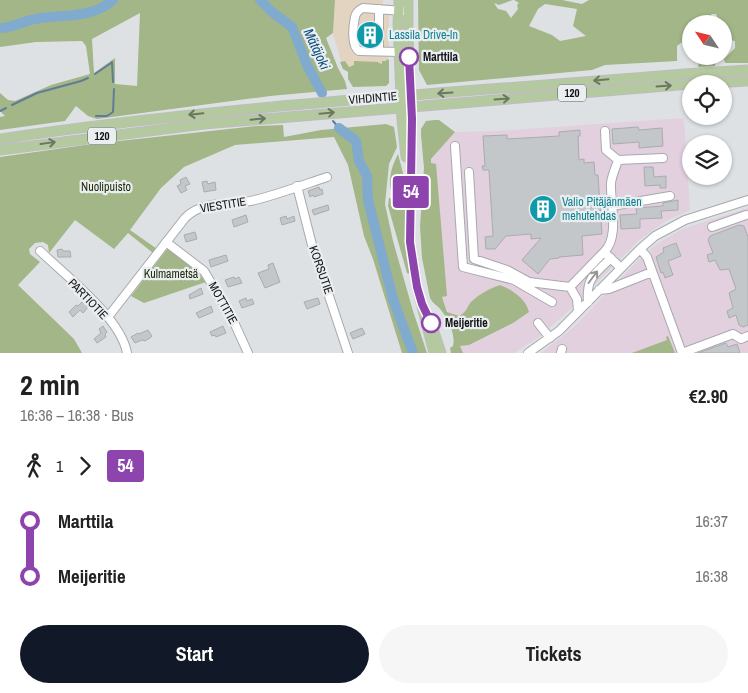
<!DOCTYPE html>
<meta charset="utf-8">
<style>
:root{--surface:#fff;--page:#f6f6f6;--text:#222;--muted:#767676;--accent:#111827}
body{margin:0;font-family:"Archivo Narrow",sans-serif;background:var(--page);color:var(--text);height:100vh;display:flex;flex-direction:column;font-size:19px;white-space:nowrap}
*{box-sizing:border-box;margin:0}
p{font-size:16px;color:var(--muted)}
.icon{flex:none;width:28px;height:28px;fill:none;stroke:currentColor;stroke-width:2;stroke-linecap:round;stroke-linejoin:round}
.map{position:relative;height:353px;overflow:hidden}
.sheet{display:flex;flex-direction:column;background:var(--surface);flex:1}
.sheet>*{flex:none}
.badge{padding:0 10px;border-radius:4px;font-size:18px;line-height:32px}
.needle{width:32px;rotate:305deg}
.buttons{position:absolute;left:682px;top:15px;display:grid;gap:10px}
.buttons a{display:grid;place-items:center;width:50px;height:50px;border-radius:50%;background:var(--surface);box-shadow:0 1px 4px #0004;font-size:25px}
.map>.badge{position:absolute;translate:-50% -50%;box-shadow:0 0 0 2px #fff}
.legs{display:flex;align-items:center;gap:8px;height:55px;padding:0 20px;font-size:16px}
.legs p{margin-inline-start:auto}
.head{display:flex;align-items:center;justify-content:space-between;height:85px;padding:0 20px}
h1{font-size:28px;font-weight:700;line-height:38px}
.action{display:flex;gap:10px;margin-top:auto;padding:10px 20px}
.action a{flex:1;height:58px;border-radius:30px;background:var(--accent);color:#fff;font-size:20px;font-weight:700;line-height:58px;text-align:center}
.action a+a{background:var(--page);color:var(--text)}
ul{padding:0 20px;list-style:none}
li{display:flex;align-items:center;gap:18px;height:55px;font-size:19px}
li i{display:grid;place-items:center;width:8px;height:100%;margin:0 6px;background:currentColor}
li i::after{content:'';width:12px;height:12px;margin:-6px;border:4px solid;border-radius:50%;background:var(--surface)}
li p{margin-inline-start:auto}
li:first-child i{background:linear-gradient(#0000 50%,currentColor 0)}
li:last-child i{background:linear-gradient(currentColor 50%,#0000 0)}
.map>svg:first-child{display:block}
.commercial{fill:#e3d4c2}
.industrial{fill:#e3d0df}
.green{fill:#a2b687;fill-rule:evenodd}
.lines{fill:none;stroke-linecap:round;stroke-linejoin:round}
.stream{stroke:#607d97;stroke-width:2}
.river{stroke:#81aacf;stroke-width:10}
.building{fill:#c3c7ca;stroke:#a8acaf}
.minor-casing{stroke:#a6aaad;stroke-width:10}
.major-casing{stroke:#bdbdbd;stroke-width:11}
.minor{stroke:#fff;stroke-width:8}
.major{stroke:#b5c9a0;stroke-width:9}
.oneway{stroke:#6c7761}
.oneway2{stroke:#949595}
.line-1-casing{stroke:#fff;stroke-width:11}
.line-1{stroke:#8e44ad;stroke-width:8}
.stop-1-dot{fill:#fff;stroke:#8e44ad;stroke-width:2.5}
.labels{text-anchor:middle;stroke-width:4.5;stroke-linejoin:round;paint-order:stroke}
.shield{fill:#eaeef1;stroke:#535556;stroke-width:1}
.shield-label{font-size:11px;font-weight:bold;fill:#121314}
.culture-label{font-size:12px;fill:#0d838f;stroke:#eaeef1;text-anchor:start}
.stop-label{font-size:12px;font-weight:bold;fill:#121314;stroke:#eaeef1;text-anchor:start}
.street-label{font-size:12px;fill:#121314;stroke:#eaeef1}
.park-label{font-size:12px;fill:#212e0a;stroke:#eaeef1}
.water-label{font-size:14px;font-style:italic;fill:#0c4e7d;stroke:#eaeef1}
</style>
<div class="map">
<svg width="748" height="353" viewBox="0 0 748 353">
<rect width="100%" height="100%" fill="#dde1e4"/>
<path class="commercial" d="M335 0H383V4H389V46L388 59H387V62L382 64 355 65 349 67 345 61H341L333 34Z"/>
<path class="industrial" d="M684 118 690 210 666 221 638 241 571 309 538 338 514 353H463L434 275 431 241V159L455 132 498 131Z
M748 208V353H541L574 327 639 259 654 246 682 229Z"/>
<path class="green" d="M0 0H335L333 33 326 38 338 68 345 81 347 89 270 96 97 119 88 116 76 106 65 121 0 130V117L5 116 0 111V93L8 100 15 101 51 85 90 74 86 46 82 41 36 42 0 47ZM140 13 137 86 115 84V58L94 73 92 39Z
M418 0H513L499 5 494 3 498 9 506 11 511 18 518 9 517 5 519 3 514 0H562L582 4 589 0H748V63H725L724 59 735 48V41L724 39V24H720L716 14H711L715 24H691V40H685L677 46V61L605 65 592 70 427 85 419 70ZM545 4 577 9 573 26 586 36 560 41 552 35 529 26 538 9Z
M703 56H716L715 66 698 67 699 61Z
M387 59 389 60V83L386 86 353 87 348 79V72L343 69 340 62 345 61 349 67 354 65V61L378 62 379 63 382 64V61H386Z
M435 120H439L455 132 431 159V163L436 164 447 296 442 297 447 312 459 316C469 310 466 307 472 301 479 294 491 288 500 285 513 290 526 299 529 312L513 323 469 345 460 346 463 353H451L450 348 453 346C456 335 448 319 441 310 437 305 433 304 430 298L422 258 420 226 424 168 421 135V129L426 121Z
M386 124 394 127 397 147 389 164 385 204 393 241 413 311 427 353H402L373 259 364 236 348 165 334 137 235 145 184 167 161 188 130 230 157 249 153 253 128 233 114 249 75 220 49 253 48 245 43 242 35 243 29 249 30 254 40 262 18 285 74 339 82 353H0V157L92 144 257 126 283 125 284 137 321 130Z
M398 154 403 173 405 194 401 196 393 195C386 184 392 165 398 154Z
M389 198 406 201 407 248 410 274 407 273 388 206Z
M168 248 195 269 206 282 144 303 131 296Z
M668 336 675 353H632L667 340 666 337Z"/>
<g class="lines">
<path class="stream" d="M112 62 113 82
M95 74 111 63
M12 105 37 93 81 81 88 78
M0 111 6 108
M96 116H107L113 112 114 89
M333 121 339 128"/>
<path class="river" d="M260 0 272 12 292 27 307 65 322 93
M0 28C11 28 20 23 30 20 59 13 89 21 113 0
M339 128 356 141 359 161 367 176 368 200 393 299 413 353"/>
</g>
<path class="building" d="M363 26H373V39H363Z
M638 127 639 130 662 128 663 146 639 148V142L613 144 612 129Z
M580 130V136H578L579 160 584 159V163L594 162 595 175H598L602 234 582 236 583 255 559 257V258L550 259 538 274 522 260 541 238 531 239V234L506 236 495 249H486L485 237 493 236 489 170H483L482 166H485L483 136 507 135V139L559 136V132Z
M644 167H653L654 177 666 176V188H660V185L645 186Z
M186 177 190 184 185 186 187 190 181 193 177 186 181 184 180 180Z
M207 181 208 184 215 182 216 190 204 192 202 182Z
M319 187 320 190 322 189 323 194 314 197 313 195 310 197 308 191Z
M678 200V210L661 211 662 218 640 219V228L621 229 620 215 637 214 636 208 663 206V203Z
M328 205 329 210 314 215 312 210Z
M246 215 248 222 234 227 232 220Z
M286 216 287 219 294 216 295 221 282 225 280 218Z
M739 225 744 226 748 237V325L743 327 739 325 736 315 729 318 727 311 733 308 729 293 736 289 729 269 720 270 715 260 709 262 707 255 713 253 708 240 710 236Z
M195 232 197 239 186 242 184 235Z
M676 243 681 256 668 261 673 275 665 278 663 272 661 273 656 257 664 252 663 248Z
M62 249 63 251H70L71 257H58L57 250Z
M226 255 228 261 211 267 209 260Z
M273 263 280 282 265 288 258 273 269 269 268 265Z
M234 277 235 279 239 277 242 283 228 287 225 280Z
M201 288 203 294 190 299 189 295Z
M246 298 247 301 252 299 254 304 242 308 239 301Z
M318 298 320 304 307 309 304 302Z
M82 302 88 307 83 313 80 310 73 317 69 312 76 305 78 306Z
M211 306 213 312 199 318 196 313Z
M103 326 107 332 105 334 106 337 97 343 94 339 101 333 99 329Z
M223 326 226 333 216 337 215 335 212 336 210 332Z
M362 328 365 334 353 339 350 333Z
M148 330 152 336 150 338 145 341 142 340 135 343 131 337 138 333 139 334Z
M726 343 728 347 737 344 740 353H698Z"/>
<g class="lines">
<g class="minor-casing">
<path id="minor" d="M379 51V9
M400 52 359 51C351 46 353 26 355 17 356 12 359 10 363 8L403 11
M605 131 606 150 618 160C616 167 612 175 611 183 610 202 620 237 604 252L621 268
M455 146 463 267 514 280 552 302
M618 160 663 158
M469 172 474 259 507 270 529 282 570 287
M297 186 312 245 348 353
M612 206 670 196
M712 227 746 215
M166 242 204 271 232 318 248 353
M640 249 647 257 682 353 733 334 741 339 748 336
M40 251C65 275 121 318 127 353
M570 287 604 252
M570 287 577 299 578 311
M599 290 609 289 652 272
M588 302C586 277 595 274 611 258
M108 317 185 218C204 199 231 206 255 200 279 194 303 185 327 177
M538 323 550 338
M528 353 559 331 640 249 655 236 685 220 748 200
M561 353 562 349"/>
</g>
<g class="major-casing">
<path id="major" d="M399 0 398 26 402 120 406 157
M408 0V36L412 119 410 242 417 287 434 353
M697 84 748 81
M0 139C227 105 456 93 684 74L748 70
M0 150 204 124 691 84
M430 320 441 353"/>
</g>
<use href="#minor" class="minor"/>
<use href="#major" class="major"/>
</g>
<defs><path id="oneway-shaft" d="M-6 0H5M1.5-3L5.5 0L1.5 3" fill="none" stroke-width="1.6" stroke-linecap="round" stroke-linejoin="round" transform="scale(1.25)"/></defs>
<g class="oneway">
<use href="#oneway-shaft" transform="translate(601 80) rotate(175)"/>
<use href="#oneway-shaft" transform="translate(664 86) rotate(-4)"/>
<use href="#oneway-shaft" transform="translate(445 93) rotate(176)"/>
<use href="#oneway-shaft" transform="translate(502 99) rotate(-4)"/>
<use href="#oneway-shaft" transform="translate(327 113) rotate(-5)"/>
<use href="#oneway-shaft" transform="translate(196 114) rotate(174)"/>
<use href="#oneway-shaft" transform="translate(258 119) rotate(-5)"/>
<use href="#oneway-shaft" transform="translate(48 143) rotate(-8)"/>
</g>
<use class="oneway2" href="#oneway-shaft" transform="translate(593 277) rotate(-53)"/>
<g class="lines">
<g class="line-1-casing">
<path id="line-1" d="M409 57 412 119 410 242 417 287 422 304 431 323"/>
</g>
<use href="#line-1" class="line-1"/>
</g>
<defs>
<g id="building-disc" transform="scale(1.4375)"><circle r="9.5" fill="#0f9aa8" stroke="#eaeef1"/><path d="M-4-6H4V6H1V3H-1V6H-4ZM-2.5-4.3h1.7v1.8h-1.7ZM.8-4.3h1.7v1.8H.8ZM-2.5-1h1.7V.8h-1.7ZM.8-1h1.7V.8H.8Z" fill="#fff"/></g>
</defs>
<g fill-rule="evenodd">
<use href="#building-disc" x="370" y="35"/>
<use href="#building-disc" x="543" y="209"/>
</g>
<g class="stop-1-dot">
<circle cx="409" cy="57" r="9"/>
<circle cx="431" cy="323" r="9"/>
</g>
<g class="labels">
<g class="shield">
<rect x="558" y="84.5" width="28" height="17" rx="4"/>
<rect x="88" y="127.5" width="28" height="17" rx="4"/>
</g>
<g class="shield-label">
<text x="572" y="97">120</text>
<text x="102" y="140">120</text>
</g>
<g class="culture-label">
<text x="389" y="39">Lassila Drive-In</text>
<text x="562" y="206">Valio Pitäjänmäen<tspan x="562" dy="14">mehutehdas</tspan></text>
</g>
<g class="stop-label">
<text x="423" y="61">Marttila</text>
<text x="445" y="327">Meijeritie</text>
</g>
<g class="street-label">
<text transform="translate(373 98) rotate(-5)" y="4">VIHDINTIE</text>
<text transform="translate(223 205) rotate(-9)" y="4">VIESTITIE</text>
<text transform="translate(321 270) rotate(71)" y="4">KORSUTIE</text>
<text transform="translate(88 299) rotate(46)" y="4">PARTIOTIE</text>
<text transform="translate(223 303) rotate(61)" y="4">MOTTITIE</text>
</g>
<g class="park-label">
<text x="106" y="191">Nuolipuisto</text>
<text x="171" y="278">Kulmametsä</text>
</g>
<g class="water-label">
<text transform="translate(317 49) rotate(65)" y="5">Mätäjoki</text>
</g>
</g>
</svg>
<div class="buttons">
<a><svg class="needle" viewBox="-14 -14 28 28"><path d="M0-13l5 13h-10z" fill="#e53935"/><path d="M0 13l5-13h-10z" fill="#767676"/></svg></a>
<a><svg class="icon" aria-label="locate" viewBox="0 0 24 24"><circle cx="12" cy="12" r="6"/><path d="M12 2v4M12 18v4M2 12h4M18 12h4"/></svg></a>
<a><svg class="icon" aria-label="layers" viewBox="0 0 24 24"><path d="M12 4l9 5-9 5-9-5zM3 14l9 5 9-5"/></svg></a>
</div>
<b class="badge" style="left:411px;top:192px;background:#8e44ad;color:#fff">54</b>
</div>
<section class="sheet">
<div class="head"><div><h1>2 min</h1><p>16:36 – 16:38 · Bus</p></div><b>€2.90</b></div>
<div class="legs"><svg class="icon" aria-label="walk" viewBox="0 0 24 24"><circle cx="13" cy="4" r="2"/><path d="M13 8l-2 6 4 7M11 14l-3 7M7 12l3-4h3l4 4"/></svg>1<svg class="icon" aria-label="forward" viewBox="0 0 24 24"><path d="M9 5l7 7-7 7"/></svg><b class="badge" style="background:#8e44ad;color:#fff">54</b></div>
<ul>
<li><i style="color:#8e44ad"></i><b>Marttila</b><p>16:37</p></li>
<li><i style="color:#8e44ad"></i><b>Meijeritie</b><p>16:38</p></li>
</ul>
<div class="action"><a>Start</a><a>Tickets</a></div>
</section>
